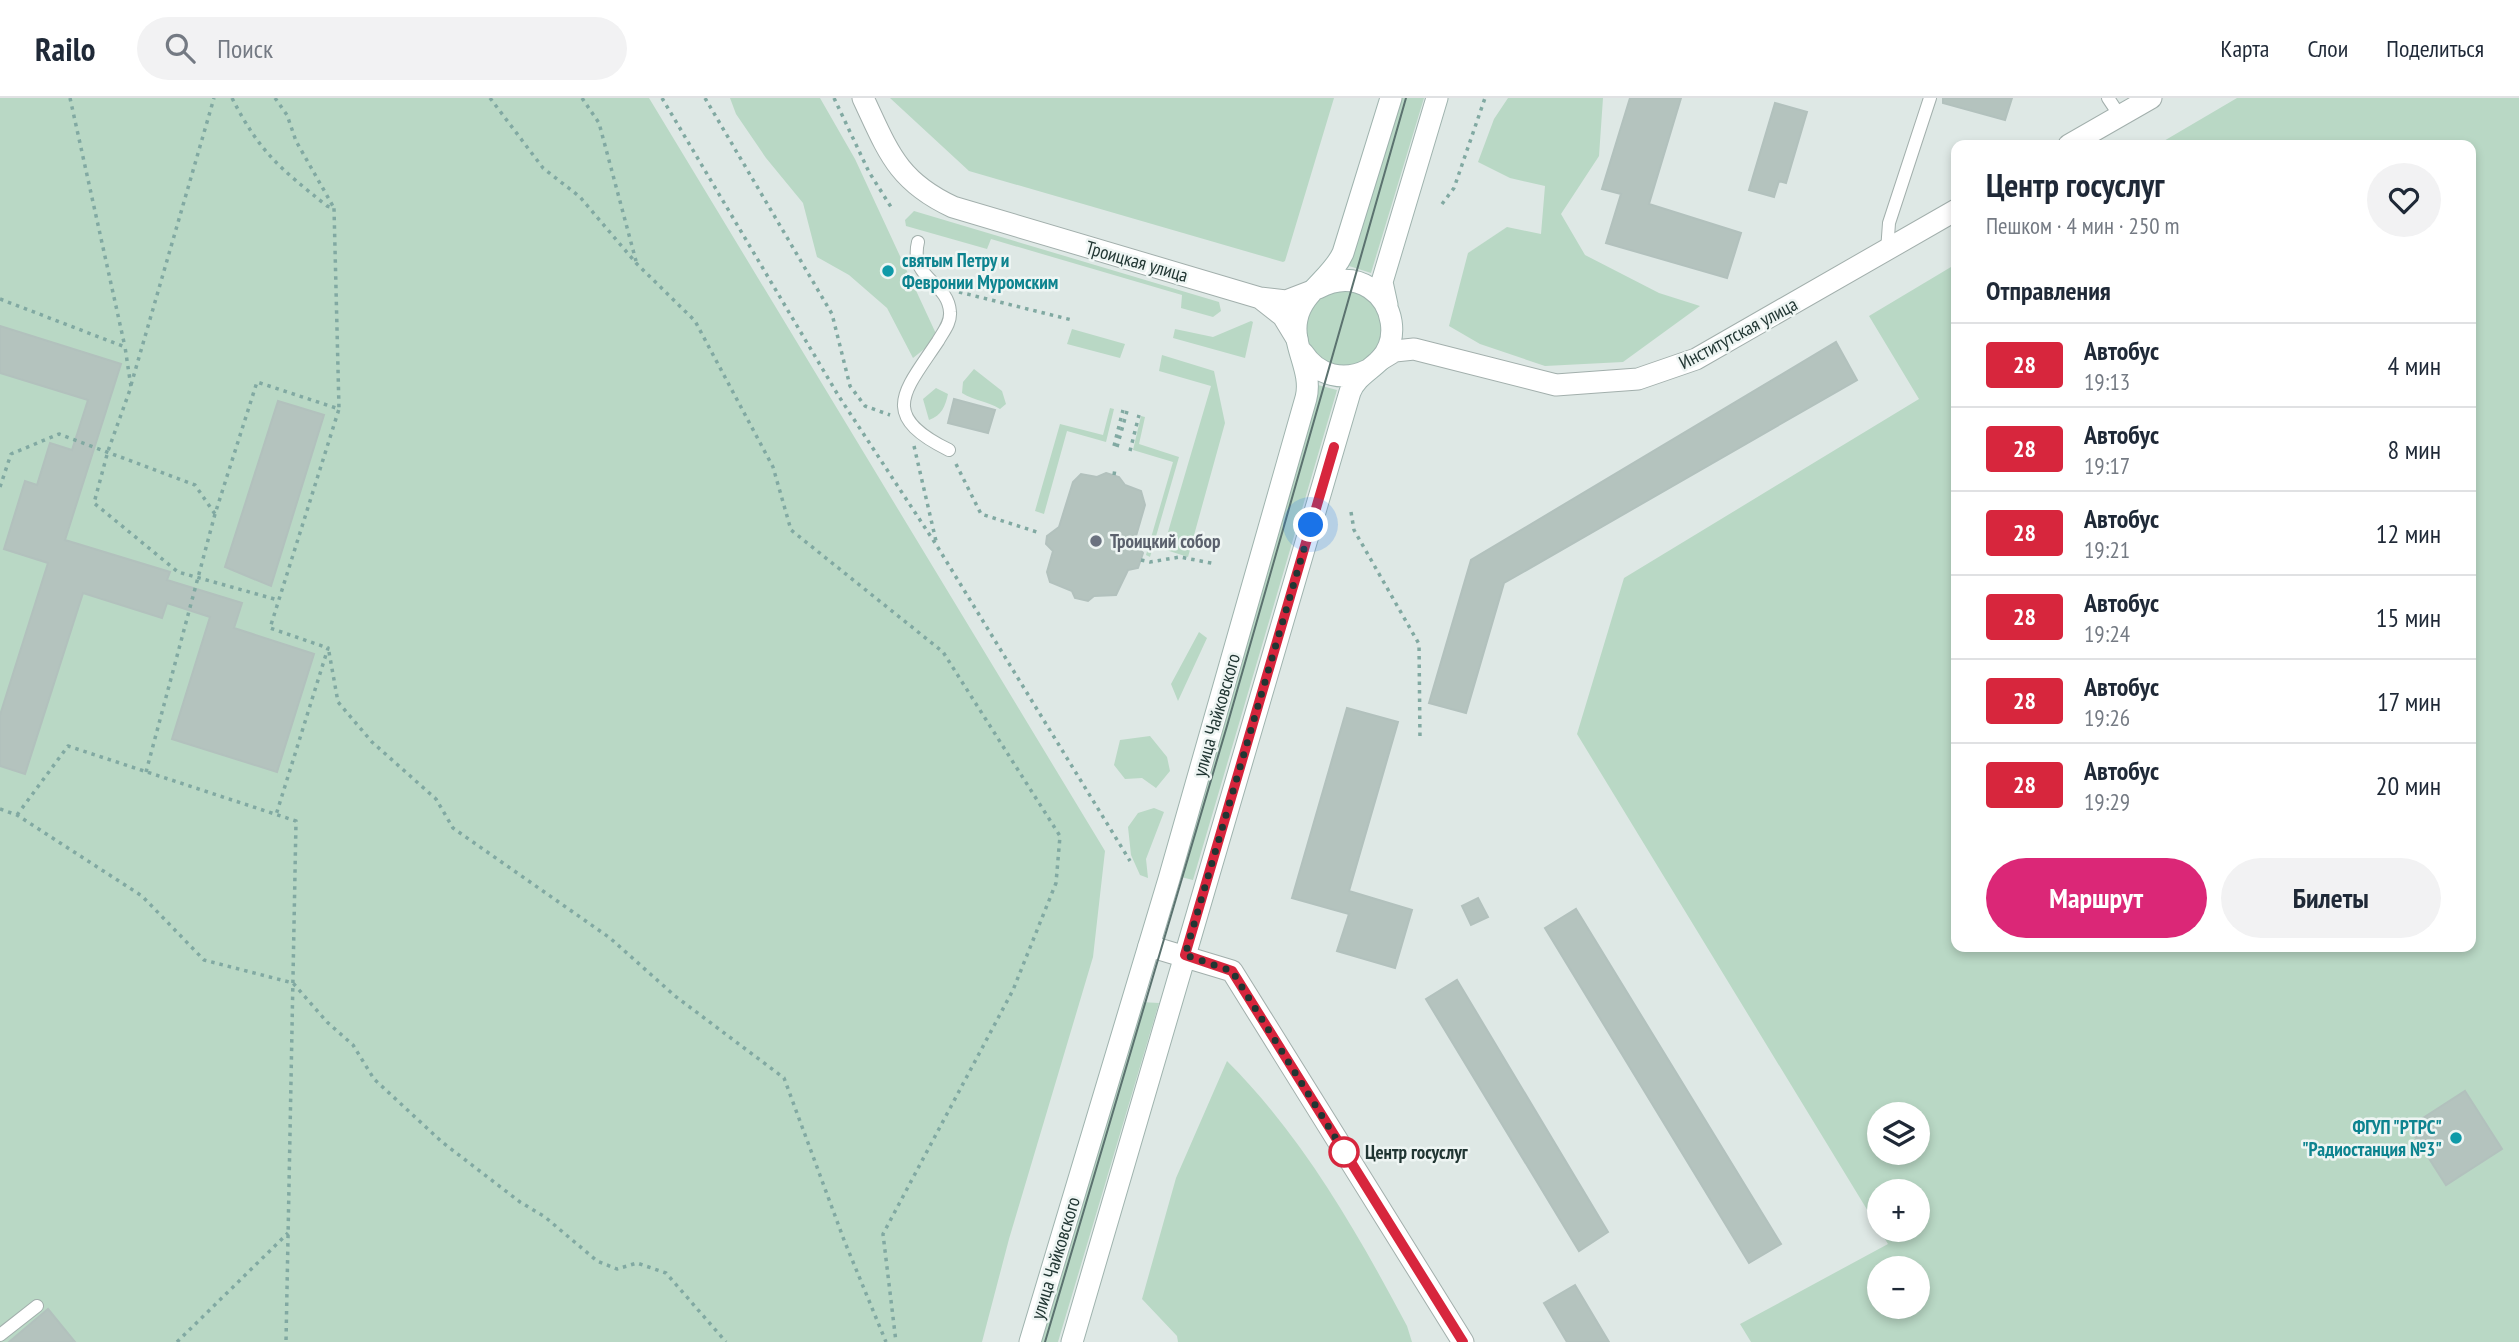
<!DOCTYPE html>
<html lang="ru">
<meta charset="utf-8">
<style>
:root{--surface:#fff;--page:#f2f2f3;--text:#1f2937;--muted:#747a83;--line:#e0e1e3;--accent:#db2777}
body{margin:0;font-family:"PT Sans Narrow",sans-serif;background:var(--page);color:var(--text);height:100vh;display:flex;flex-direction:column;font-size:26px;white-space:nowrap}
*{box-sizing:border-box;margin:0}
p{font-size:23px;color:var(--muted)}
.icon{flex:none;width:38px;height:38px;fill:none;stroke:currentColor;stroke-width:2;stroke-linecap:round;stroke-linejoin:round}
.map{position:relative;flex:1;overflow:hidden}
.panel{position:absolute;left:1951px;top:42px;width:525px;height:812px;display:flex;flex-direction:column;background:var(--surface);border-radius:14px;box-shadow:0 4px 10px #0003}
.panel>*{flex:none}
.badge{padding:0 14px;border-radius:5px;font-size:24px;line-height:46px}
.controls{position:absolute;left:1867px;top:1004px;display:grid;gap:14px}
.controls a{display:grid;place-items:center;width:63px;height:63px;border-radius:50%;background:var(--surface);box-shadow:0 4px 10px #0003;font-size:35px}
.you{position:absolute;width:35px;height:35px;margin:-18px;border:5px solid #fff;border-radius:50%;background:#1a73e8;box-shadow:0 0 0 10px #1a73e833}
.map>.badge{position:absolute;translate:-50% -50%;box-shadow:0 0 0 4px #fff}
h2{padding:0 35px;font-size:26px;line-height:63px}
.round{display:grid;place-items:center;flex:none;width:74px;height:74px;border-radius:37px;background:var(--page)}
.headline{display:flex;align-items:center;justify-content:space-between;height:119px;padding:0 35px}
h1{font-size:33px;font-weight:800;line-height:52px}
.button{display:flex;gap:14px;margin-top:auto;padding:14px 35px}
.button a{flex:1;height:80px;border-radius:42px;background:var(--accent);color:#fff;font-size:28px;font-weight:800;line-height:80px;text-align:center}
.button a+a{background:var(--page);color:var(--text)}
ul{padding:0;list-style:none}
li{display:flex;align-items:center;gap:21px;height:84px;padding:0 35px;border-top:2px solid var(--line)}
li div{flex:1}
li b{display:block;font-size:26px}
li em{font-style:normal}
li .badge{min-width:77px;font-weight:700;text-align:center}
header{display:flex;align-items:center;gap:42px;box-sizing:border-box;height:98px;padding:0 35px;background:var(--surface);border-bottom:2px solid var(--line)}
header strong{font-size:33px}
nav{display:flex;gap:38px;margin-inline-start:auto;font-size:24px}
.search{width:490px;height:63px;background:var(--page);display:flex;align-items:center;gap:18px;box-sizing:border-box;padding:0 24px;border-radius:38px;color:var(--muted);font-size:26px}
.map>svg:first-child{display:block}
.green{fill:#b9d8c5;fill-rule:evenodd}
.building{fill:#b4c3be;stroke:#b2c1bd;stroke-width:2}
.lines{fill:none;stroke-linecap:round;stroke-linejoin:round}
.service-casing{stroke:#a2afac;stroke-width:14}
.minor-casing{stroke:#a2afac;stroke-width:23}
.secondary-casing{stroke:#9fb3ae;stroke-width:23}
.path{stroke:#81a9a2;stroke-width:3.5;stroke-dasharray:3.5 5;stroke-linecap:butt}
.service{stroke:#fff;stroke-width:12}
.minor{stroke:#fff;stroke-width:21}
.secondary{stroke:#fff;stroke-width:21}
.tram{stroke:#5b726f;stroke-width:2}
.line-casing{stroke:#fff;stroke-width:16}
.line{stroke:#d7263d;stroke-width:10}
.walk{stroke:#213633;stroke-width:7;stroke-dasharray:0 12.6}
.culture-dot{fill:#0f9aa8;stroke:#eef5f3;stroke-width:2.5}
.worship-dot{fill:#6b7280;stroke:#eef5f3;stroke-width:2.5}
.stop-dot{fill:#fff;stroke:#d7263d;stroke-width:3.5}
.labels{text-anchor:middle;stroke-width:5;stroke-linejoin:round;paint-order:stroke}
.culture-label{font-size:19px;font-weight:bold;fill:#0d838f;stroke:#eef5f3;text-anchor:start}
.street-label{font-size:19px;fill:#213633;stroke:#eef5f3}
.worship-label{font-size:19px;font-weight:bold;fill:#5b616d;stroke:#eef5f3;text-anchor:start}
.stop-label{font-size:19px;font-weight:bold;fill:#213633;stroke:#eef5f3;text-anchor:start}
</style>
<header>
<strong>Railo</strong>
<div class="search"><svg class="icon" aria-label="search" viewBox="0 0 24 24"><circle cx="10" cy="10" r="6"/><path d="M15 15l6 6"/></svg>Поиск</div>
<nav><a>Карта</a><a>Слои</a><a>Поделиться</a></nav>
</header>
<div class="map">
<svg width="2519" height="1244" viewBox="0 0 2519 1244">
<rect width="100%" height="100%" fill="#dee8e5"/>
<path class="green" d="M0 0H649L1105 753 1093 859 1009 1141 982 1244H0Z
M730 0H820L855 61 938 240 913 260 887 210 849 177 817 159 803 105 766 60 736 16Z
M890 0H1334L1285 163 1283 164 969 73Z
M1399 0H1424L1371 175 1349 168Z
M1508 0H1603L1599 58 1561 116 1585 157 1659 195 1700 208 1623 264 1545 268 1480 246 1449 228 1468 155 1507 129 1541 136 1545 88 1510 80 1478 64 1494 21Z
M2237 0H2519V1244H1751L1740 1226 1888 1146 1577 636 1624 480 1919 301 1869 218 1956 166V849H2471V47H2157ZM1880 1017H1918V1055H1880ZM1880 1094H1918V1132H1880ZM1880 1171H1918V1209H1880Z
M914 113 1219 204 1221 213 1213 219 1181 210 1182 197 991 141 987 151 906 128 905 122Z
M1349 187C1392 218 1391 214 1372 263L1332 272 1302 243 1311 202Z
M1251 223 1253 224 1245 260 1173 240 1175 231 1213 239Z
M1072 231 1125 246 1120 260 1067 246Z
M1162 257 1214 273 1225 325 1188 459 1163 451 1211 288 1159 273Z
M974 271 1002 293 1006 306 1000 311C987 303 975 303 962 295L963 284Z
M1318 287 1337 292 1193 782 1177 778Z
M936 290 948 296C945 309 942 317 929 322L923 301Z
M1110 310 1114 311 1106 344 1067 333 1044 416 1035 413 1060 326 1103 337Z
M1141 318 1145 319 1139 346 1179 359 1150 459 1146 457 1173 364 1133 352Z
M1199 534 1207 540 1178 603 1171 586Z
M1150 638 1167 659 1170 673 1156 690 1142 680 1125 681 1114 667 1120 642Z
M1154 710 1164 714 1146 761 1148 780 1140 777 1131 757 1128 729 1138 715Z
M1140 904 1159 905 1058 1244H1038Z
M1227 963C1303 1039 1357 1134 1407 1228L1412 1244H1178L1177 1238 1142 1201 1176 1080Z"/>
<path class="building" d="M1630 0H1681L1649 106 1741 135 1727 180 1606 145 1621 96 1602 91Z
M1943 0H2012L2005 22 1943 5Z
M1775 5 1807 14 1786 85 1779 83 1774 99 1749 92Z
M0 228 121 266 65 442 170 474 167 482 242 505 234 530 314 556 277 674 172 641 210 519 167 505 162 520 83 495 25 676 0 668V617L48 465 4 451 25 383 37 387 50 345 72 352 88 302 0 275Z
M1836 244 1857 282 1504 485 1466 615 1429 605 1471 462Z
M954 301 995 312 988 335 948 325Z
M278 303 324 317 271 488 225 469Z
M1106 375 1119 379 1125 387 1141 393 1145 407 1134 445 1143 455 1138 470 1128 472 1116 497 1094 498 1088 503 1075 500 1072 493 1050 484 1047 474 1053 453 1046 446 1047 438 1059 429 1073 384 1081 376 1097 379Z
M1347 610 1398 624 1349 793 1412 812 1395 870 1337 853 1349 816 1292 800Z
M1478 800 1488 819 1471 827 1462 808Z
M1576 811 1781 1146 1749 1165 1545 830Z
M1457 882 1608 1134 1579 1153 1426 901Z
M2465 993 2502 1051 2446 1087 2409 1029Z
M1575 1187 1609 1244H1567L1544 1205Z
M48 1211 75 1244H9Z"/>
<g class="lines">
<g class="service-casing">
<path id="service" d="M2108 0 2120 18
M918 144C909 182 948 183 950 214 951 225 943 234 938 243 904 294 878 317 949 352
M1887 153 1889 125 1930 0
M0 1237 37 1208"/>
</g>
<g class="minor-casing">
<path id="minor" d="M863 0C888 53 897 83 953 109L1260 200 1286 203 1312 193
M2069 47 2151 0
M1260 200 1283 218 1297 241
M1380 262 1395 253 1414 251 1556 287 1638 281 1696 261 1956 112
M1149 848 1232 873 1463 1244"/>
</g>
<g class="secondary-casing">
<path id="secondary" d="M1387 207 1382 184 1437 0
M1303 255C1318 278 1344 284 1368 272
M1030 1244 1169 781 1306 300C1313 272 1291 248 1297 221 1302 194 1332 180 1343 155L1391 0
M1072 1244 1350 294C1356 279 1369 273 1380 262 1400 241 1393 205 1370 190 1353 179 1335 181 1318 190"/>
</g>
<path class="path" d="M70 0 125 249
M232 0C260 55 280 70 327 108L334 110 339 311
M275 0 287 17 296 43 334 110
M490 0 543 70 580 99 636 165 695 223 773 369 791 432 943 554 1060 738 1056 785 1013 892 883 1136 896 1244
M582 0 599 25 636 163
M662 0 838 297 937 448 1130 763
M705 0 832 216 850 288 865 308 890 317
M834 0 869 74 891 109
M1442 106 1454 90 1485 0
M959 194 1072 222
M0 201 125 249 131 289 108 353 94 405 178 474 278 502
M131 287 214 0
M914 348 936 443
M1114 348 1123 312
M1117 349 1127 313
M1130 353 1139 317
M956 366 981 416 1040 435
M1114 377 1115 371
M0 389 11 356 59 336 195 387 215 416
M1351 414 1354 432 1419 546 1420 642
M1141 462 1150 464 1180 459 1216 466
M329 554 338 604 372 644 436 701 453 730 610 840 675 898 784 980 844 1142 886 1244
M146 674 215 416 257 284 339 311 270 530 328 550 276 717
M0 711 17 717 142 798 204 862 293 885 327 924 353 947 374 981 442 1044 520 1104 545 1119 597 1163 617 1171 637 1165 666 1175 726 1244
M17 717 68 648 296 723 286 1244
M177 1244 288 1135"/>
<use href="#service" class="service"/>
<use href="#minor" class="minor"/>
<use href="#secondary" class="secondary"/>
<path class="tram" d="M1045 1244 1227 628 1406 0"/>
</g>
<g class="lines">
<g class="line-casing">
<path id="line" d="M1334 349 1185 857 1232 873 1463 1244"/>
</g>
<use href="#line" class="line"/>
<path class="walk" d="M1311 427 1185 857 1232 873 1348 1060 1344 1054"/>
</g>
<g class="culture-dot">
<circle cx="888" cy="173" r="7"/>
<circle cx="2456" cy="1040" r="7"/>
</g>
<circle class="worship-dot" cx="1096" cy="443" r="7"/>
<circle class="stop-dot" cx="1344" cy="1054" r="14"/>
<g class="labels">
<g class="culture-label">
<text x="902" y="169">святым Петру и<tspan x="902" dy="22">Февронии Муромским</tspan></text>
<text x="2442" y="1036" text-anchor="end">ФГУП "РТРС"<tspan x="2442" dy="22">"Радиостанция №3"</tspan></text>
</g>
<g class="street-label">
<text transform="translate(1137 163) rotate(16)" y="7">Троицкая улица</text>
<text transform="translate(1738 235) rotate(-28)" y="7">Институтская улица</text>
<text transform="translate(1216 617) rotate(-74)" y="7">улица Чайковского</text>
<text transform="translate(1055 1160) rotate(-73)" y="7">улица Чайковского</text>
</g>
<g class="worship-label">
<text x="1110" y="450">Троицкий собор</text>
</g>
<g class="stop-label">
<text x="1365" y="1061">Центр госуслуг</text>
</g>
</g>
</svg>
<div class="controls">
<a><svg class="icon" aria-label="layers" viewBox="0 0 24 24"><path d="M12 4l9 5-9 5-9-5zM3 14l9 5 9-5"/></svg></a>
<a>+</a>
<a>−</a>
</div>
<div class="you" style="left:1311px;top:427px"></div>
<section class="panel">
<div class="headline"><div><h1>Центр госуслуг</h1><p>Пешком · 4 мин · 250 m</p></div><a class="round"><svg class="icon" aria-label="heart" viewBox="0 0 24 24"><path d="M12 20l-8-8c-3-5 5-10 8-4 3-6 11-1 8 4z"/></svg></a></div>
<h2>Отправления</h2>
<ul>
<li><span class="badge" style="background:#d7263d;color:#fff">28</span><div><b>Автобус</b><p>19:13</p></div><em>4 мин</em></li>
<li><span class="badge" style="background:#d7263d;color:#fff">28</span><div><b>Автобус</b><p>19:17</p></div><em>8 мин</em></li>
<li><span class="badge" style="background:#d7263d;color:#fff">28</span><div><b>Автобус</b><p>19:21</p></div><em>12 мин</em></li>
<li><span class="badge" style="background:#d7263d;color:#fff">28</span><div><b>Автобус</b><p>19:24</p></div><em>15 мин</em></li>
<li><span class="badge" style="background:#d7263d;color:#fff">28</span><div><b>Автобус</b><p>19:26</p></div><em>17 мин</em></li>
<li><span class="badge" style="background:#d7263d;color:#fff">28</span><div><b>Автобус</b><p>19:29</p></div><em>20 мин</em></li>
</ul>
<div class="button"><a>Маршрут</a><a>Билеты</a></div>
</section>
</div>
